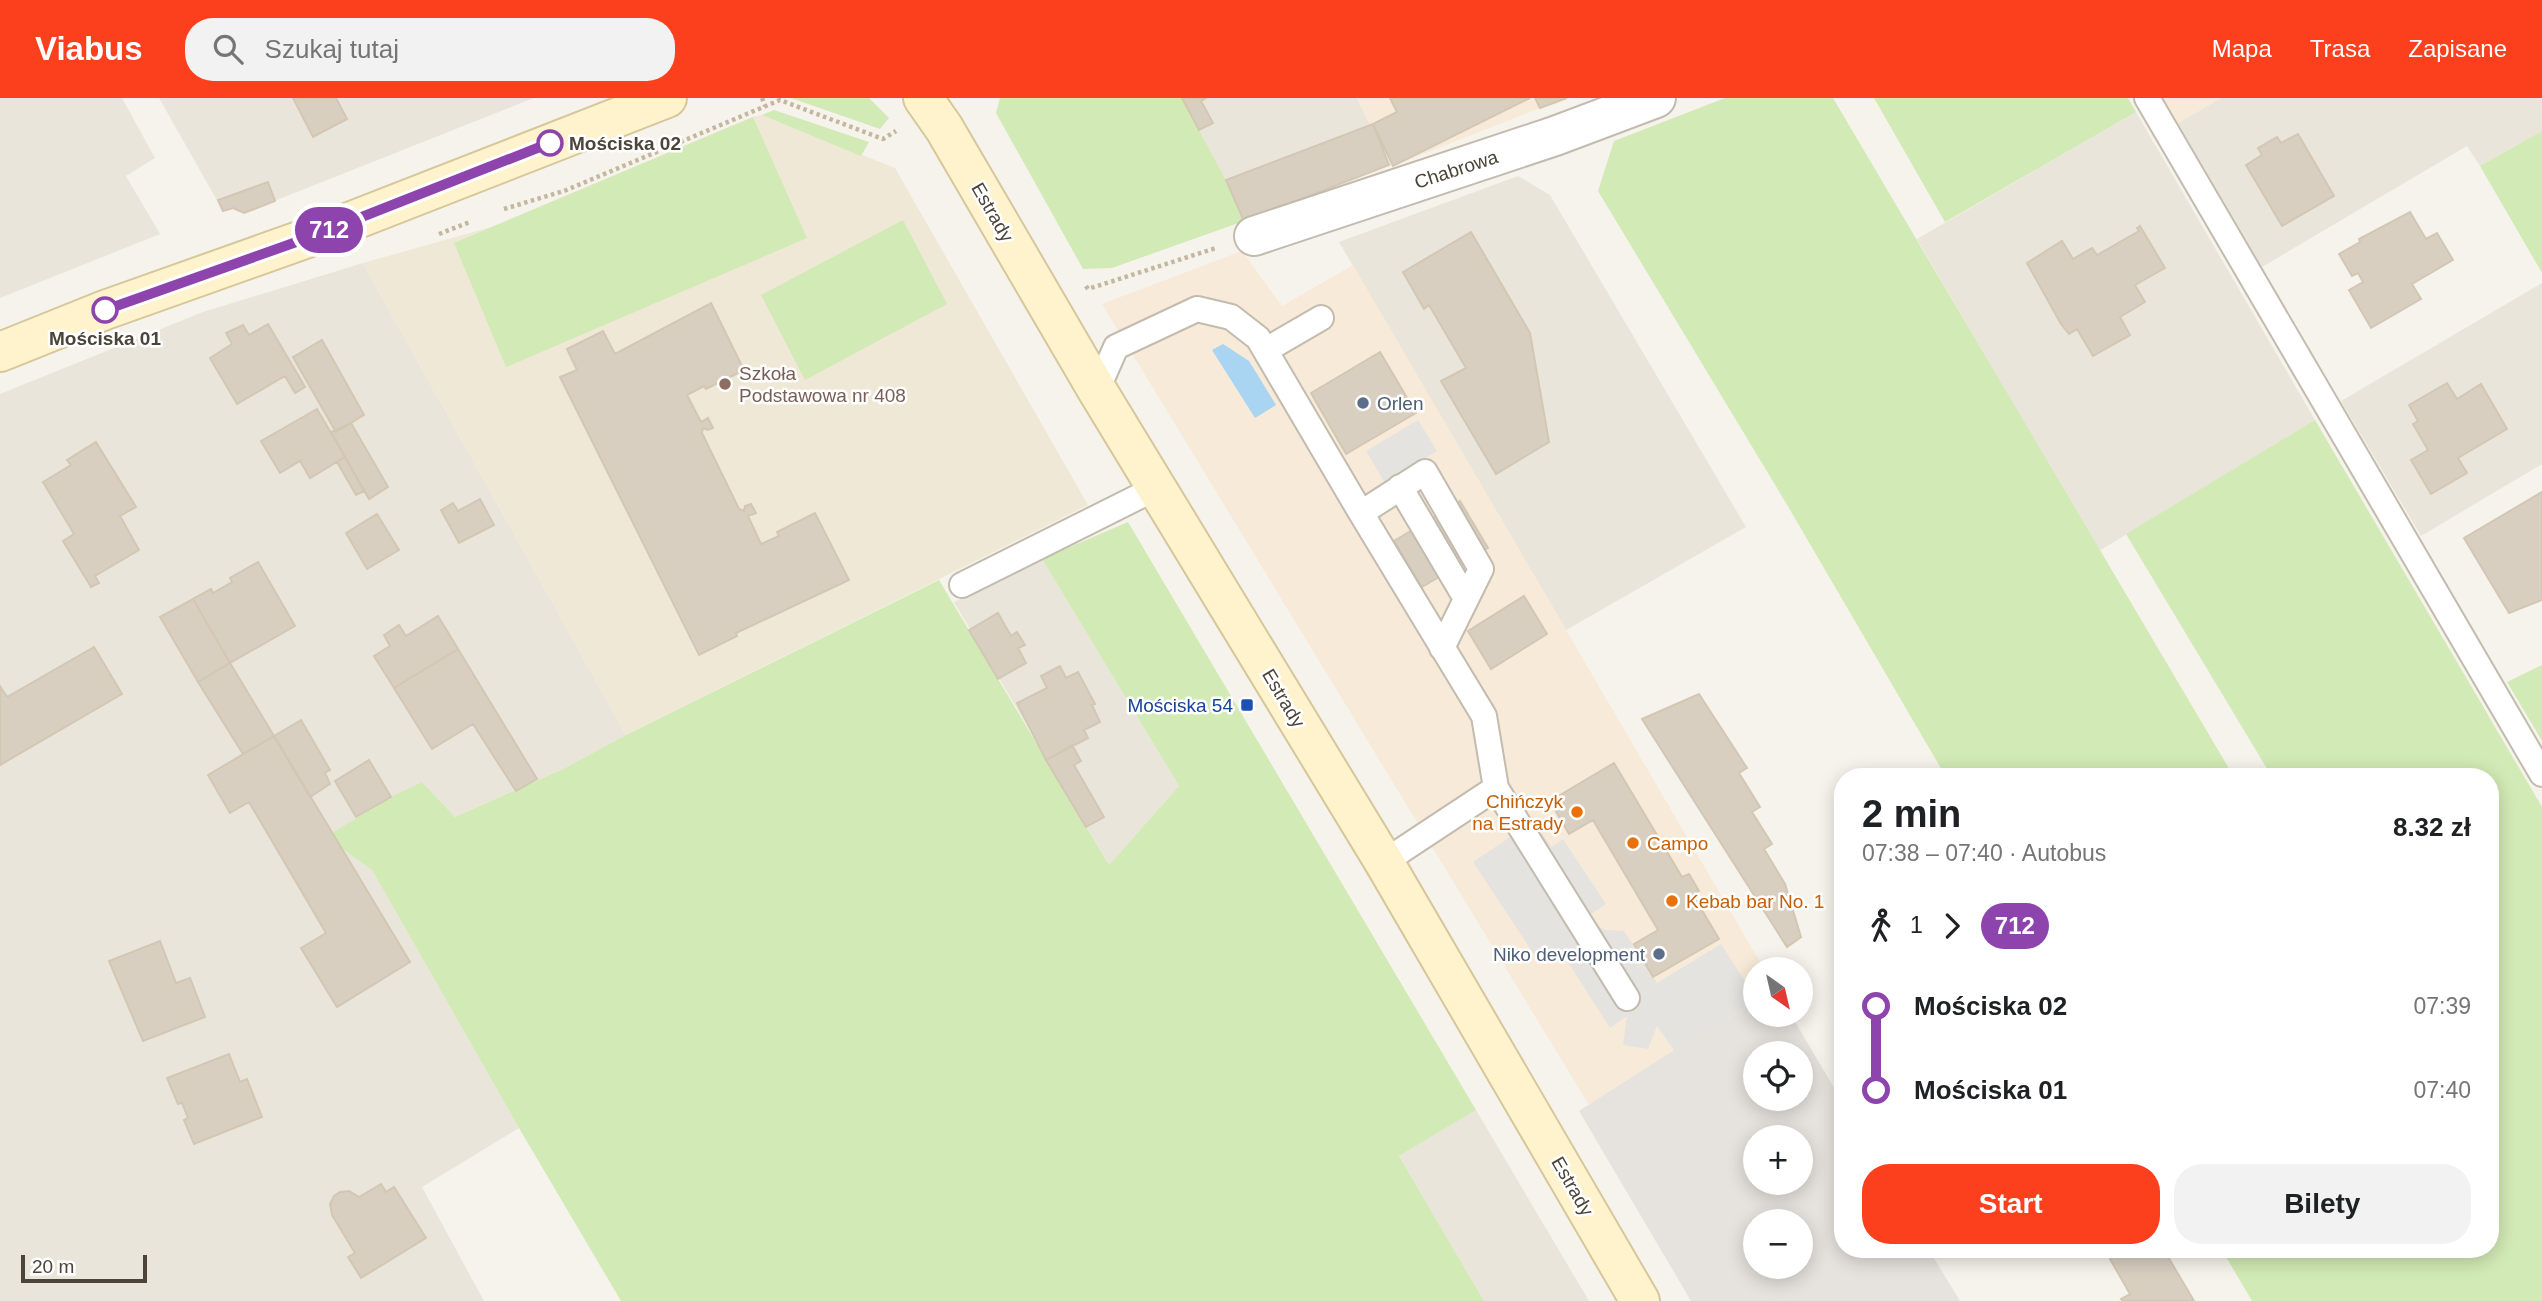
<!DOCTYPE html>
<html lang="pl">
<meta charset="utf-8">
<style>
:root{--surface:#fff;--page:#f2f2f2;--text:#202124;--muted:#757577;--accent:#fc3f1d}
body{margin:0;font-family:Helvetica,sans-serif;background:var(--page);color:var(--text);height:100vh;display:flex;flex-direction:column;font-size:26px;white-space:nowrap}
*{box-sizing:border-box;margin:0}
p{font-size:23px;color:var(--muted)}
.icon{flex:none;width:38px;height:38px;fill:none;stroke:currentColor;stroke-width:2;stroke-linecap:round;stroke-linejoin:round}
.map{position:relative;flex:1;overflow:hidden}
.panel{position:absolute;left:1834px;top:670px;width:665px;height:490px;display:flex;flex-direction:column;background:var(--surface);border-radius:28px;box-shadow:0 4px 18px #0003}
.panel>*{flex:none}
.badge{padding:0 14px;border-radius:23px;font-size:24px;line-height:46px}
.needle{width:46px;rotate:146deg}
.fabs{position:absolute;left:1743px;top:859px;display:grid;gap:14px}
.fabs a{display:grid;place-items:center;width:70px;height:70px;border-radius:50%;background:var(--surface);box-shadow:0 4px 18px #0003;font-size:35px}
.scale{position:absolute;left:21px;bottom:18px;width:126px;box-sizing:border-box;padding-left:7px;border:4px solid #4b4439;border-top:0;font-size:19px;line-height:24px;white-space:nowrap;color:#4b4439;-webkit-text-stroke:5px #fff;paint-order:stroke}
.map>.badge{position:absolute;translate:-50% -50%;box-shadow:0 0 0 4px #fff}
.legs{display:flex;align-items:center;gap:10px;height:77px;padding:0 28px;font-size:23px}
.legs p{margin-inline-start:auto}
.head{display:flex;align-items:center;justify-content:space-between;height:119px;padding:0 28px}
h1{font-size:38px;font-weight:700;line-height:52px}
.action{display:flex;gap:14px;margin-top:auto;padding:14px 28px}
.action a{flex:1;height:80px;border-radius:28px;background:var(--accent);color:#fff;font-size:28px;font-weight:700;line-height:80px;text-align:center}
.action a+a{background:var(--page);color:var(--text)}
ul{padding:0 28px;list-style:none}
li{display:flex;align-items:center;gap:24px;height:84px;font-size:26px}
li i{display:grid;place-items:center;width:10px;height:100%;margin:0 9px;background:currentColor}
li i::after{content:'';width:18px;height:18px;margin:-9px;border:5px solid;border-radius:50%;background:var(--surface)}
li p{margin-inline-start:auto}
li:first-child i{background:linear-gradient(#0000 50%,currentColor 0)}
li:last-child i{background:linear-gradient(currentColor 50%,#0000 0)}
header{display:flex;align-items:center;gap:42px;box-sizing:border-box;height:98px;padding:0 35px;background:var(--accent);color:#fff}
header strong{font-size:33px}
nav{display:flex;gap:38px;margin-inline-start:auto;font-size:24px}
.search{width:490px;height:63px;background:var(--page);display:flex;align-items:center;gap:18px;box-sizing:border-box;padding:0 24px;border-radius:28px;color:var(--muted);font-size:26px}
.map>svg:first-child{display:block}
.residential{fill:#eae5da}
.commercial{fill:#f7ead8}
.industrial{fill:#e6e2dd;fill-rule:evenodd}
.education{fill:#efe8d6}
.green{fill:#d2eab5}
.parking{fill:#e5e3e0}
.water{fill:#a9d4f2}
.building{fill:#d8cfc1;stroke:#d3c7b4;stroke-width:2}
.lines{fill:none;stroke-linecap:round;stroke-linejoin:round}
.lane-casing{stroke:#c2bbae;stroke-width:28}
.street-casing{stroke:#c2bbae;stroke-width:42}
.secondary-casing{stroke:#d6c79b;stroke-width:42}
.path{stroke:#c4b79f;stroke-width:4.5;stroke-dasharray:3.5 3.5;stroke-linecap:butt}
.lane{stroke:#fff;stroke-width:24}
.street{stroke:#fff;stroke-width:38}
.secondary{stroke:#fff3cd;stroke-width:38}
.line-1-casing{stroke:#fff;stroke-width:16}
.line-1{stroke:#8e44ad;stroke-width:10}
.stop-1-dot{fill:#fff;stroke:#8e44ad;stroke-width:3.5}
.education-dot{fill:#8d6e63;stroke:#fff;stroke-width:2.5}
.service-dot{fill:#5c6f8a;stroke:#fff;stroke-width:2.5}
.transit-dot{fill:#1a4fb4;stroke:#fff;stroke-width:2.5}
.food-dot{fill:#e8710a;stroke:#fff;stroke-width:2.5}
.labels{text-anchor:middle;stroke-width:5;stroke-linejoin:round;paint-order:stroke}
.stop-label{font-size:19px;font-weight:bold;fill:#4b4439;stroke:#fff;text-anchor:start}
.street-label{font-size:19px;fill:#4b4439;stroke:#fff}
.education-label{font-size:19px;fill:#785e54;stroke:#fff;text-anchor:start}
.service-label{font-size:19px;fill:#4e5e75;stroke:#fff;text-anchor:start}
.transit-label{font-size:19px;fill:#164399;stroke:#fff;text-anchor:end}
.food-label{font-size:19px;fill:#c56008;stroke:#fff;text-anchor:start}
</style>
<header>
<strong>Viabus</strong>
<div class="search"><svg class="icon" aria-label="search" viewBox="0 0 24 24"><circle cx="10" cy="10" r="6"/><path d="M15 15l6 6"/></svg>Szukaj tutaj</div>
<nav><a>Mapa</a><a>Trasa</a><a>Zapisane</a></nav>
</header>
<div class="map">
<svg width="2542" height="1203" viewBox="0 0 2542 1203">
<rect width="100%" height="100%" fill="#f6f3ec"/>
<path class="residential" d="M0 0H122L155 60 126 78 160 136 0 200Z
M159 0H534L244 115 233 110 223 113Z
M1182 0H1357L1370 27 1373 26 1389 67 1244 123 1226 82Z
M2221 0H2542V33L2480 68 2467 48 2262 169 2178 25Z
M2136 14 2315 322 2099 453 1917 141Z
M1518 78 1550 97 1746 429 1566 532 1339 144Z
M363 165 626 637 563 671 455 719 422 684 356 719 341 750 372 772 519 1030 422 1089 484 1203H0V296L203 214Z
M2542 185V366L2421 438 2341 303Z
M1042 461 1179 688 1109 767 954 504Z
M1476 1012 1589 1203H1484L1399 1058Z"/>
<path class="commercial" d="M1357 0H1535L1540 10 1393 68 1389 67 1373 26 1370 27Z
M2163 0H2221L2178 25Z
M1242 153 1282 208 1353 167 1764 871 1755 872V904L1674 952 1589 1007 1102 206Z"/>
<path class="industrial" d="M1755 904V917H1791L1843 1005V1152H1929L1960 1203H1691L1579 1013 1674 952ZM1755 956H1801V1001H1755ZM1755 1040H1801V1085H1755ZM1755 1124H1801V1169H1755Z"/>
<path class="education" d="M762 17 895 70 1088 407 626 637 363 165 491 129 753 19Z"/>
<path class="green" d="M791 0H869L889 20 880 31Z
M1000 0H1182L1226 82 1244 123 1112 170 1083 171 996 15Z
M1725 0H1833L2234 679H1946L1786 405 1598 93 1614 43Z
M1874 0H2128L2136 14 1945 124Z
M774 12 869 44 861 58 762 17Z
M753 19 807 140 506 269 454 145Z
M2542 33V175L2480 68Z
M903 122 947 206 805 282 761 197Z
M2315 322 2542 709V1203H2252L2222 1152H2490V679H2272L2126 436Z
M1128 424 1476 1012 1399 1058 1484 1203H621L519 1030 372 772 341 750 332 735 391 699 422 684 455 719 563 671 626 637 939 482 1109 767 1179 688 1042 461Z
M2542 567V643L2507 584Z"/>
<path class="parking" d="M1418 322 1437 353 1385 385 1366 353Z
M1534 723 1551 749 1563 741 1606 806 1587 819 1592 825 1605 832 1624 833 1657 885 1721 846 1755 899V904L1674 952 1657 928 1648 951 1623 947 1627 918 1610 930 1559 850 1539 864 1473 764Z"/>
<path class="water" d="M1223 246 1249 263 1276 307 1255 320 1212 252Z"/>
<path class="building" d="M293 0H336L347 21 313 39Z
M1182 0H1206L1201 3 1213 25 1199 32Z
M1390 0H1530L1393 68 1373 26 1397 14Z
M1535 0H1567L1540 10Z
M1373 26 1389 67 1244 123 1226 82Z
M2298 36 2334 98 2282 128 2246 67 2262 57 2258 50 2277 39 2281 45Z
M268 84 275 103 244 115 233 110 223 113 218 102Z
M2410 114 2426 141 2437 135 2453 162 2412 186 2421 201 2371 230 2349 192 2363 184 2358 175 2352 178 2339 156 2360 144 2359 141Z
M2140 128 2165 170 2135 187 2145 204 2120 219 2130 237 2093 258 2077 231 2069 236 2061 226 2027 165 2062 143 2073 161 2092 150 2097 157 2139 133 2137 130Z
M1471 134 1530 235 1549 344 1496 376 1441 283 1466 270 1429 207 1424 211 1403 174Z
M711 205 744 272 706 291 704 288 687 297 701 324 708 320 713 330 708 332 703 330 702 335 739 411 744 413 745 408 751 406 756 415 748 418 761 446 779 438 777 434 815 415 849 482 736 535 737 538 699 557 560 279 577 272 567 251 603 233 615 256Z
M268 226 305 289 295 295 285 278 237 306 210 260 232 246 226 235 243 227 249 237Z
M322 242 364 317 336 334 293 259Z
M1380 254 1416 315 1346 356 1311 295Z
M2447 285 2457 301 2481 286 2507 331 2458 360 2467 375 2431 396 2411 362 2428 352 2413 326 2418 323 2409 307Z
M317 311 345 359 310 380 300 363 280 375 261 343Z
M351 325 388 389 369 401 331 334Z
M96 344 136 409 120 418 139 452 95 478 99 485 91 489 63 443 74 436 43 384 71 367 67 362Z
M345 359 364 393 356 397 337 364Z
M2542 394V502L2509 515 2464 440Z
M480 401 494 427 459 445 441 412 453 405 458 413Z
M1460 403 1488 450 1422 489 1394 443Z
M377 416 399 452 367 471 346 435Z
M258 464 295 528 230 565 193 501 211 491 213 495 232 484 230 480Z
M1524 498 1547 536 1491 571 1468 533Z
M193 501 230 565 198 584 160 519Z
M998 515 1011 538 1017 534 1025 547 1018 550 1026 565 998 581 969 532Z
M438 518 458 551 394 590 374 558 390 548 384 537 399 527 406 538Z
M94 549 122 596 0 667V588L7 599Z
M458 551 537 681 516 693 473 626 432 651 394 590Z
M230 565 274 638 243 656 198 584Z
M1060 568 1066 580 1078 574 1095 606 1092 607 1100 624 1084 632 1088 640 1046 662 1017 605 1047 590 1041 578Z
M1699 596 1747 670 1739 675 1760 709 1752 714 1772 746 1764 751 1785 786 1801 839 1787 849 1642 621Z
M301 622 330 672 325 675 330 686 310 699 274 638Z
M274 638 410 864 337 909 301 850 326 835 249 704 230 715 208 677Z
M1072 647 1081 663 1074 667 1104 719 1086 729 1046 662Z
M369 662 391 699 356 719 335 683Z
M1614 665 1682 779 1689 776 1699 793 1693 797 1719 841 1653 879 1634 846 1658 832 1593 722 1569 736 1550 703Z
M160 843 176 885 190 880 205 919 143 943 109 863Z
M229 956 240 984 247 981 262 1019 194 1046 184 1022 188 1020 182 1005 178 1006 167 980Z
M381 1086 386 1094 394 1089 426 1140 361 1180 348 1159 355 1155 332 1117 330 1106 334 1098 340 1094 349 1093 359 1099Z
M2116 1152H2164L2194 1203H2123L2121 1201 2130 1196 2110 1161 2118 1156Z"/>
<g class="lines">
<g class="lane-casing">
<path id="lane" d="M2147 0 2542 676
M1266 252 1321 220
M1097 292 1116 249 1197 211 1231 219 1258 240 1361 415 1484 618 1496 690 1384 764
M1400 389 1465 499
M1361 415 1425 374 1481 471 1442 550
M962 487 1156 390
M1496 690 1627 900"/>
</g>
<g class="street-casing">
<path id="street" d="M1254 138 1555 38 1656 0"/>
</g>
<g class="secondary-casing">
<path id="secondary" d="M923 0 944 30 1097 292 1384 764 1640 1203
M0 254 105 212 316 137 667 0"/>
</g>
<path class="path" d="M762 0 765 8
M504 111 564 93 780 2 883 41 896 33
M439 136 470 124
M1086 188 1088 191 1216 150"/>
<use href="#lane" class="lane"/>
<use href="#street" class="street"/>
<use href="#secondary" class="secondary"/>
</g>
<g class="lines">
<g class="line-1-casing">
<path id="line-1" d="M105 212 316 137 550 45"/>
</g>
<use href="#line-1" class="line-1"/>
</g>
<g class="stop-1-dot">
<circle cx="550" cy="45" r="12"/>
<circle cx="105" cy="212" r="12"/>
</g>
<circle class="education-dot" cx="725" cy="286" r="7"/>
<g class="service-dot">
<circle cx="1363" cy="305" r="7"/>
<circle cx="1659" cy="856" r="7"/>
</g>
<rect class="transit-dot" x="1240" y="600" width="14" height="14" rx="3.5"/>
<g class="food-dot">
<circle cx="1577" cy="714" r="7"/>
<circle cx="1633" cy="745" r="7"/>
<circle cx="1672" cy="803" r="7"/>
</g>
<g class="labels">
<g class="stop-label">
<text x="569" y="52">Mościska 02</text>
<text x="105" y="247" text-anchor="middle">Mościska 01</text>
</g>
<g class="street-label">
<text transform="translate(1456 71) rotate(-18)" y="7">Chabrowa</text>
<text transform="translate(993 114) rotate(60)" y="7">Estrady</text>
<text transform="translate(1284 600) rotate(59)" y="7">Estrady</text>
<text transform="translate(1573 1088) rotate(60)" y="7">Estrady</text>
</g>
<g class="education-label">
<text x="739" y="282">Szkoła<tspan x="739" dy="22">Podstawowa nr 408</tspan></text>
</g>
<g class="service-label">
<text x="1377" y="312">Orlen</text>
<text x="1645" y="863" text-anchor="end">Niko development</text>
</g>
<g class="transit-label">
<text x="1233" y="614">Mościska 54</text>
</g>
<g class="food-label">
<text x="1563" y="710" text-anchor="end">Chińczyk<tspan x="1563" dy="22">na Estrady</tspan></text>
<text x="1647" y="752">Campo</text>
<text x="1686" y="810">Kebab bar No. 1</text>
</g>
</g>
</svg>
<div class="fabs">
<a><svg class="needle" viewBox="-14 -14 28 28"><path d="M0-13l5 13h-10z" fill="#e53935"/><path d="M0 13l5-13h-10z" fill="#757577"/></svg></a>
<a><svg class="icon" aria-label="locate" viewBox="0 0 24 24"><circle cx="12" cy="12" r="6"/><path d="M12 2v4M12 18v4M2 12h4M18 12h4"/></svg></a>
<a>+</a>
<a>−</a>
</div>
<div class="scale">20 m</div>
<b class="badge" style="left:329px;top:132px;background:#8e44ad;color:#fff">712</b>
<section class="panel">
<div class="head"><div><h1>2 min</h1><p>07:38 – 07:40 · Autobus</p></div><b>8.32 zł</b></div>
<div class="legs"><svg class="icon" aria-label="walk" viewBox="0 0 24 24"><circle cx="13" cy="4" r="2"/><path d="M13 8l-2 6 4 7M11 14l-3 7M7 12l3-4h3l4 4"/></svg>1<svg class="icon" aria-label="forward" viewBox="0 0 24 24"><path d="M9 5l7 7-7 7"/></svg><b class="badge" style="background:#8e44ad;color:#fff">712</b></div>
<ul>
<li><i style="color:#8e44ad"></i><b>Mościska 02</b><p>07:39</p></li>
<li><i style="color:#8e44ad"></i><b>Mościska 01</b><p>07:40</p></li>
</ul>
<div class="action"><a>Start</a><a>Bilety</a></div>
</section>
</div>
